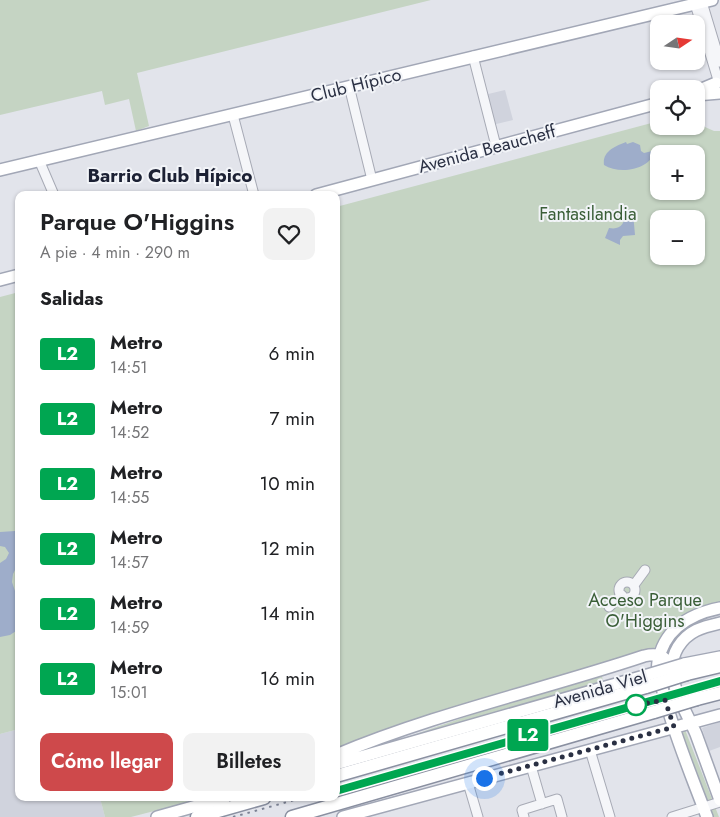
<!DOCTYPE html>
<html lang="es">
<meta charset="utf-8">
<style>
:root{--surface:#fff;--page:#f2f2f2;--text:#202124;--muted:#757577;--accent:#ce494b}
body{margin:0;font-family:Jost,sans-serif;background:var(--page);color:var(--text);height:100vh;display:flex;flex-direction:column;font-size:19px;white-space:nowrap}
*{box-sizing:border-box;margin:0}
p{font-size:16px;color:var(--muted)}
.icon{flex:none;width:28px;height:28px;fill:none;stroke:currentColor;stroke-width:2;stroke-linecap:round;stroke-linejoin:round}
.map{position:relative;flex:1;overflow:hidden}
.drawer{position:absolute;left:15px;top:191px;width:325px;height:610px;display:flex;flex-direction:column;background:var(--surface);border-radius:10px;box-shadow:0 1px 4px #0004}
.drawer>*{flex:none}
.badge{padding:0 10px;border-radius:4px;font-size:18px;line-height:32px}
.needle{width:32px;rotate:77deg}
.fabs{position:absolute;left:650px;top:15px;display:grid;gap:10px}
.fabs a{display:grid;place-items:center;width:55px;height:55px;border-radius:10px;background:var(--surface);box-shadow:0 1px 4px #0004;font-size:25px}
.you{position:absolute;width:25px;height:25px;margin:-12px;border:4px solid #fff;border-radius:50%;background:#1a73e8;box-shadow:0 0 0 8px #1a73e833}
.map>.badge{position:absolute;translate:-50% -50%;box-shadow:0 0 0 2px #fff}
h2{padding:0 25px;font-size:19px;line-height:45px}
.round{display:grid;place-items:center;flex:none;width:52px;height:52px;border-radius:10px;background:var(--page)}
.overview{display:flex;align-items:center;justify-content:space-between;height:85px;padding:0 25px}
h1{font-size:24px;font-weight:600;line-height:38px}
.cta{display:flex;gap:10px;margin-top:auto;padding:10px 25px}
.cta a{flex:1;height:58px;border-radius:10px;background:var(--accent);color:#fff;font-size:20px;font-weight:600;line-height:58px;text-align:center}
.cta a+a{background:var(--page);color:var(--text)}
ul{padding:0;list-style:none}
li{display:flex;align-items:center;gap:15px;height:65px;padding:0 25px}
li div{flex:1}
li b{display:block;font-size:19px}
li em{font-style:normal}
li .badge{min-width:55px;font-weight:700;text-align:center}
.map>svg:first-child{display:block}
.built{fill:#d0d3dd}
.green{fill:#c5d4c3;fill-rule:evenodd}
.water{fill:#9eadca}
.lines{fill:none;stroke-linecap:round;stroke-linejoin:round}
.minor-casing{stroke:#a7aab5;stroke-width:11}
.major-casing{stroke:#a2a7b6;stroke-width:14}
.highway-casing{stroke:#8a90a1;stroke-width:15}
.minor{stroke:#f5f6f9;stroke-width:9}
.major{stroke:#fff;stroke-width:11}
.highway{stroke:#fff;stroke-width:12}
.rail{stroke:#7c8294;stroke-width:2;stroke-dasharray:2.5 5;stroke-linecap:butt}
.major-bridge-casing{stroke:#a2a7b6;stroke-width:14;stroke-linecap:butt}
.highway-bridge-casing{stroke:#8a90a1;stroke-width:15;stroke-linecap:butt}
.major-bridge{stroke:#fff;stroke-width:11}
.highway-bridge{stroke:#fff;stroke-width:12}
.line-casing{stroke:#fff;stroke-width:11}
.line{stroke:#00a651;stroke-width:8}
.walk{stroke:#2a3043;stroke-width:5;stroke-dasharray:0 9}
.stop-dot{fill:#fff;stroke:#00a651;stroke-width:2.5}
.labels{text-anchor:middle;stroke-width:4;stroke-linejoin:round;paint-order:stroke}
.street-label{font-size:18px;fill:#2a3043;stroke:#f2f4f8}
.park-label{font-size:18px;fill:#3a5e37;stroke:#f2f4f8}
.neighbourhood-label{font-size:19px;font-weight:bold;fill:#1c2134;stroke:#f2f4f8}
</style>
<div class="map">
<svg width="720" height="817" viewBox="0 0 720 817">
<rect width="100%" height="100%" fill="#e2e4eb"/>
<path class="built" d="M505 90 513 120 492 125 484 95Z
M720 722V747L709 751 702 728Z
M19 729V798H100L105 817H0V734Z"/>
<path class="green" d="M0 0H431L137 73 149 126 136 131 129 99 105 105 102 91 0 115Z
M659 121V126H696V123L714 131H720V602L698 607V609L676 621 664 634 653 650 336 748V207ZM659 154H696V191H659ZM659 219H696V256H659Z
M19 292V729L0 734V297Z
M602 676 603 683 393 742 488 709Z
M684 727 719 817H713L679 729Z
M100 798H192L185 803 131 817H105Z"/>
<path class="water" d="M626 142 627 144 633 142 640 145 641 151 644 153 656 150C650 170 620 175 604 165 602 151 616 146 626 142Z
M630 212 633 213 635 235 623 236 620 240V245L605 238 609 228C621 230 624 224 626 213Z
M15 531 19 533V562L13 574 12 582 19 603V629L10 635 0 637V563L6 559 9 553 5 547 0 546V532Z"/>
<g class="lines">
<g class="minor-casing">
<path id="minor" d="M702 2 720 62
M695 4 718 80
M473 56 496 146
M349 86 372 180
M233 115 254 195
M39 160 54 195
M619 590a8 8 0 1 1 16 0a8 8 0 1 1-16 0Z
M634 585 645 570
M609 607 622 595
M590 750 610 817
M531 766 542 804
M468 783 478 817
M524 817 522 810 557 799 562 817
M672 817 720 802"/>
</g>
<g class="major-casing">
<path id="major" d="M697 91 716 83
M696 95 720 93
M0 170 712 0
M316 195 659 103
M0 280 19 275
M720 623C702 627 688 631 678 647 661 675 685 708 696 734 704 756 712 778 720 800
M684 664 720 657
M336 755C436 713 542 690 644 656 657 653 665 655 671 667
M336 764 644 676
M157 817 225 798
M343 817 720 715
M707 817C692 777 675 737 664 695 661 684 656 673 658 662 664 629 690 614 720 608"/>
</g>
<g class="highway-casing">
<path id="highway" d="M687 674 720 666
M697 699 720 693
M336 776 646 687
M197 817 264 798
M292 817 654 712"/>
</g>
<use href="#minor" class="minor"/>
<use href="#major" class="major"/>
<use href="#highway" class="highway"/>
<path class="rail" d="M336 791 720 681
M233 817 302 798"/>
<g class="major-bridge-casing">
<path id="major-bridge" d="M644 676 684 664"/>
</g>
<g class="highway-bridge-casing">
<path id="highway-bridge" d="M646 687 687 674
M654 712 697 699"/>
</g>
<use href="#major-bridge" class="major-bridge"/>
<use href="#highway-bridge" class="highway-bridge"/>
</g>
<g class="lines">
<g class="line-casing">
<path id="line" d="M336 791 720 681"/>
</g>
<use href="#line" class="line"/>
<path class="walk" d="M484 778 674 727 665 700 636 705"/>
</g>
<circle class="stop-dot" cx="636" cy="705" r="10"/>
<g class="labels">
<g class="street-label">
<text transform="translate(356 85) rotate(-14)" y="6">Club Hípico</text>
<text transform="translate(487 149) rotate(-15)" y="6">Avenida Beaucheff</text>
<text transform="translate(600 689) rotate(-16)" y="6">Avenida Viel</text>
</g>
<g class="park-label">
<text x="588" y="220">Fantasilandia</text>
<text x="645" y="606">Acceso Parque<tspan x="645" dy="21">O'Higgins</tspan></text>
</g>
<g class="neighbourhood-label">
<text x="170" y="182">Barrio Club Hípico</text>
</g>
</g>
</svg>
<div class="fabs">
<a><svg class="needle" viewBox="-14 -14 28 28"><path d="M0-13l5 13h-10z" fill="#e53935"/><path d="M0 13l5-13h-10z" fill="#757577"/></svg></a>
<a><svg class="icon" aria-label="locate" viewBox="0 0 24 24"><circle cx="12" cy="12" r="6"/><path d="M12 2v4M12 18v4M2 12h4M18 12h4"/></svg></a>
<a>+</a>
<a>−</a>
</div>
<div class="you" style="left:484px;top:778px"></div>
<b class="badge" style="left:528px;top:735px;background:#00a651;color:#fff">L2</b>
<section class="drawer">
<div class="overview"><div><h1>Parque O'Higgins</h1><p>A pie · 4 min · 290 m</p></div><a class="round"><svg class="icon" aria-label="heart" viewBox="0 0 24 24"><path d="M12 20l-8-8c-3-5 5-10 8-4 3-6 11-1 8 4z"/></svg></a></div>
<h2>Salidas</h2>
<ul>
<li><span class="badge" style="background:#00a651;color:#fff">L2</span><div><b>Metro</b><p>14:51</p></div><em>6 min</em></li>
<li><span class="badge" style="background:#00a651;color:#fff">L2</span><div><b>Metro</b><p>14:52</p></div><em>7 min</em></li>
<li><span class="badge" style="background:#00a651;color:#fff">L2</span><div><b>Metro</b><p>14:55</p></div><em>10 min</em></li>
<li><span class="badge" style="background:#00a651;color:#fff">L2</span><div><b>Metro</b><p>14:57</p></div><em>12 min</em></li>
<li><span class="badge" style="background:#00a651;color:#fff">L2</span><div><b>Metro</b><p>14:59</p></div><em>14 min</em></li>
<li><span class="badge" style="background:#00a651;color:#fff">L2</span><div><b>Metro</b><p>15:01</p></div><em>16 min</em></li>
</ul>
<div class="cta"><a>Cómo llegar</a><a>Billetes</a></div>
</section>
</div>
